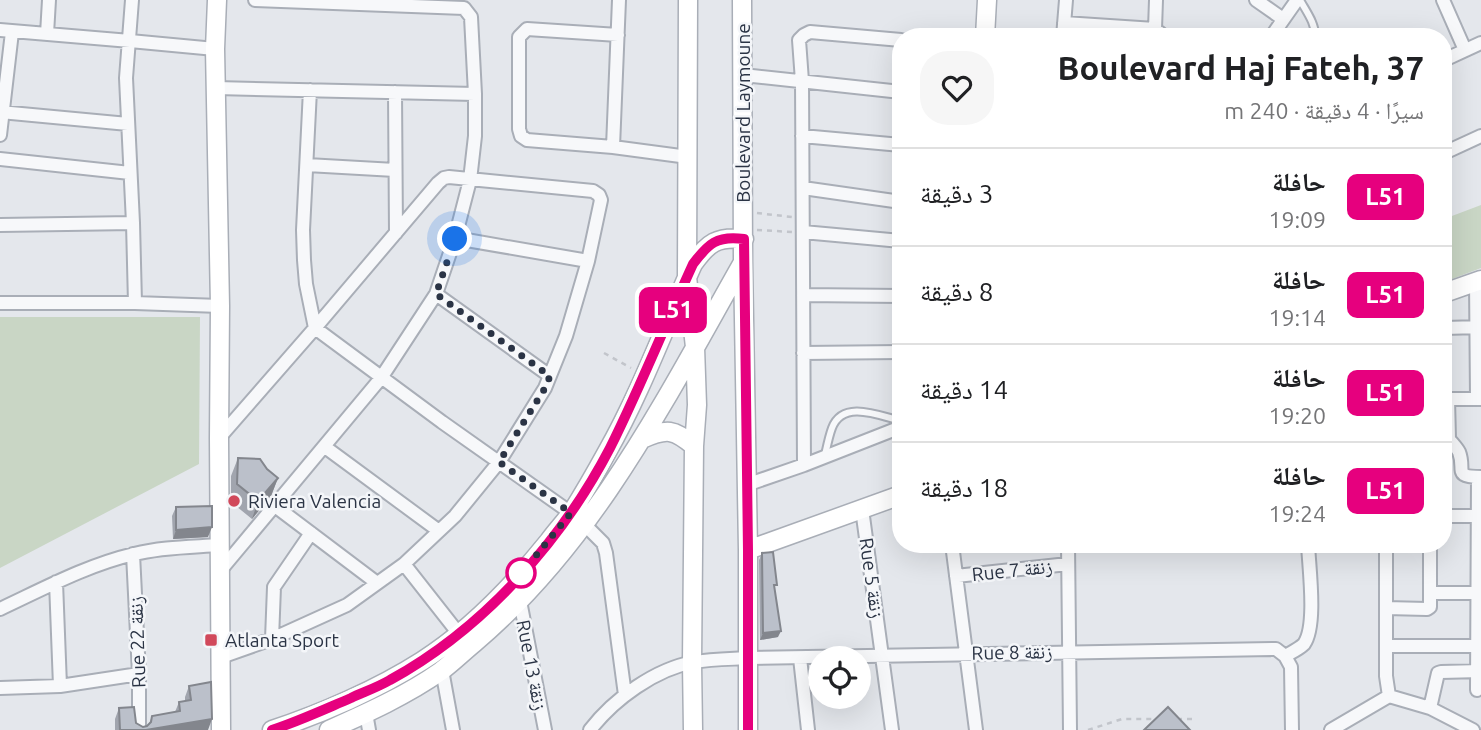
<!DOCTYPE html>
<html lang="ar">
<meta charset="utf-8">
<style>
:root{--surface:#fff;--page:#f6f6f6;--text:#202124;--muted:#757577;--line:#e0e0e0}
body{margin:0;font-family:Ubuntu,"Noto Naskh Arabic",sans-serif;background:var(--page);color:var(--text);direction:rtl;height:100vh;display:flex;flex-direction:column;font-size:26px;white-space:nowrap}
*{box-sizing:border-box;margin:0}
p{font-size:23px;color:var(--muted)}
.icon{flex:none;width:38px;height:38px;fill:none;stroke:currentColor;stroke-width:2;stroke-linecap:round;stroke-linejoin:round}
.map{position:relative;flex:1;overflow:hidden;direction:ltr}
.side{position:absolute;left:892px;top:28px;width:560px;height:525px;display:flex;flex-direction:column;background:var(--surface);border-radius:28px;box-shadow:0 7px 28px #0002;direction:rtl}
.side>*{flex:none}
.badge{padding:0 14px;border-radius:10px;font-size:24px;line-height:46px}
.tools{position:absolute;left:808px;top:646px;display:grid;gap:14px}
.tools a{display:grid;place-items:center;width:63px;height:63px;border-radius:50%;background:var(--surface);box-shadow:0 7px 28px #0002;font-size:35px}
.you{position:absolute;width:35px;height:35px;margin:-18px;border:5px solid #fff;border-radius:50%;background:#1a73e8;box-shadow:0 0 0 10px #1a73e833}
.map>.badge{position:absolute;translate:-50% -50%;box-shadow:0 0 0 4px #fff}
.round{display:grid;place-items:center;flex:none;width:74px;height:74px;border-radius:28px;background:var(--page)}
.overview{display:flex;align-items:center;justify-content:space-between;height:119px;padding:0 28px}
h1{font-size:33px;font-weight:600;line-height:52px}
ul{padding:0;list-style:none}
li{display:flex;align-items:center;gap:21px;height:98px;padding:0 28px;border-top:2px solid var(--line)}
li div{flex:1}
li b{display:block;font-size:26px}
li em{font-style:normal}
li .badge{min-width:77px;font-weight:700;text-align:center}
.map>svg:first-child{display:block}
.green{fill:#c9d6c5}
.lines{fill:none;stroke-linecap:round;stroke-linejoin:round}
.lane-casing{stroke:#a9aeb7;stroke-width:10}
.street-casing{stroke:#a9aeb7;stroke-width:16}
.secondary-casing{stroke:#a9aeb7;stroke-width:21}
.path{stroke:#c2c5cb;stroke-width:2.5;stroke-dasharray:5 5;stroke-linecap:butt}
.lane{stroke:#f7f8fa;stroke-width:6}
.street{stroke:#f7f8fa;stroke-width:12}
.secondary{stroke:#fff;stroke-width:18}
.wall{fill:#a1a5ae}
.shaded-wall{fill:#83868d}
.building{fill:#bbc0ca;stroke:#83868d;stroke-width:2}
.line-casing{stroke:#fff;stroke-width:16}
.line{stroke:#e6007e;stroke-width:10}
.walk{stroke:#2b3445;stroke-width:7;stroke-dasharray:0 12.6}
.poi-dot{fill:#d1495b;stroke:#f4f6f9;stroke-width:2.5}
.stop-dot{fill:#fff;stroke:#e6007e;stroke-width:3.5}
.labels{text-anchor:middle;stroke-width:5;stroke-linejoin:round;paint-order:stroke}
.street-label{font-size:19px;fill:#2b3445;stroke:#f4f6f9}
.poi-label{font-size:19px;fill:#2b3445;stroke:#f4f6f9;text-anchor:start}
</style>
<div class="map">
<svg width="1481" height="730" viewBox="0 0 1481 730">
<rect width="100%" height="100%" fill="#e4e7ec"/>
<path class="green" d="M1481 205V268L1444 282V219Z
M0 317H200L199 464 0 568Z"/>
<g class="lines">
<g class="lane-casing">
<path id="lane" d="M1300 0C1306 11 1316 24 1315 37
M825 455C827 446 829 436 832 428 843 399 880 416 901 421"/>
</g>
<g class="street-casing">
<path id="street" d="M132 0 126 78 133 223 135 303
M1256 0 1283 19
M1443 0 1465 50
M1064 23 1155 29 1165 37
M1155 29 1156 0
M0 30 130 41 215 49
M47 34 49 0
M618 35 527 29 519 37V129L521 136 527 140 613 147 688 157
M1063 37 1066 0
M1271 37 1297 0
M1444 60 1481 43
M743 75 901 92
M216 88 475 94
M310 90 303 230 304 260 306 284 315 328 442 422 571 513
M395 92 396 233
M0 112 128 124
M0 135 12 32
M802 136 901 145
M613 147 619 0
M1444 153 1481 136
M0 159 130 173
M307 165 395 170
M803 188 901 202
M0 225 133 223
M803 232 901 241
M455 238 588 261
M1476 282 1477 399
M436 294 550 376
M803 295 901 296
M0 303H135L220 306
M1444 328 1481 327
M803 353 901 352
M1444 399H1481
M219 438 315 328 438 183 444 178 449 177 593 191 599 195 601 200 588 261 566 336 545 388 499 462 455 516 404 564 347 605 272 639 221 657
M1444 438 1449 439 1448 399
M1449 439C1452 443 1457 448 1459 452 1466 470 1452 477 1481 477
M325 447 439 531
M804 465 802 81 799 40 804 35 810 32 901 40
M746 485 804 465 901 427
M275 506 377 583
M862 509 892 730
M1444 516H1481
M584 524 603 543 606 553 625 695
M952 544 976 730
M1068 544 1070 730
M1386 544V676L1389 696 1430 708 1473 730
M133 554 139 674V730
M404 564 459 634
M220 571 381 378 436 294 455 238 470 180 475 136V94L471 17 464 8 255 0
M956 576 1068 564
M56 582 60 686
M1431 593H1478
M520 601 545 730
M1386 608 1427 609 1430 607V544
M0 609C43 589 87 565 134 554 162 547 191 547 219 545
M272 639 274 587 311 533
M1386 646H1481
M1285 656C1292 652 1299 649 1304 644 1317 626 1309 568 1308 544
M800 658 808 730
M442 670 453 730
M0 688 60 686 139 674
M1477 690 1478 477
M1430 708 1438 673 1441 672 1481 671
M366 713 369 730
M590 730C614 699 655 669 694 662 711 659 730 659 748 658L1276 649 1285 656 1291 667 1292 730
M1331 730 1389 696"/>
</g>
<g class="secondary-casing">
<path id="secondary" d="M217 0 215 49 220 306 219 438 221 730
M688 0 687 277 695 347 697 405 694 446 692 663 693 730
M742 0 743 262 748 550V730
M985 37 987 0
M1444 293 1481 280
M642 439C667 428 674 429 694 446
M748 550 901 495
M272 730C321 714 378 689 422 661 471 630 512 587 549 541 556 531 565 522 572 512 584 493 596 472 607 452 641 392 665 326 693 264 708 243 717 236 744 239
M329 730C367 713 407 695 441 671 453 662 463 652 474 643 594 542 666 398 742 264"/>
</g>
<path class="path" d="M757 213 792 217
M757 230 793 232
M604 353 631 368
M1177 719H1195
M1088 730 1122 719H1156"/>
<use href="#lane" class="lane"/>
<use href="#street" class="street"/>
<use href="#secondary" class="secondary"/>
</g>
<path class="wall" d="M238 458 267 469 278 478 271 496 252 519 231 502V476Z
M176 507 208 537 173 539 172 516Z
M762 553 775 590 778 637 760 640 759 560Z
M189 686 208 730H115V719L119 708 136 723 143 727 147 726 149 724 152 716 175 712 179 702 185 701V697Z"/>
<path class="shaded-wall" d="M278 478 271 496 252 519 258 501Z
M212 527 208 537 173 539 176 530Z
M781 631 778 637 760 640 763 633Z
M212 719 208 730H146Z"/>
<path class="building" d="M238 458 260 459 267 469 278 478 258 501 237 484Z
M212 506V527L176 530V507Z
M773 552 777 585H774L781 631 763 633 762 553Z
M211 682 212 719 146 730H120L119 708 134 707 136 723 143 727 147 726 151 722 152 716 180 711 179 702 191 700 189 686Z
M1168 707 1190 730H1144Z"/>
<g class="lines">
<g class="line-casing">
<path id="line" d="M272 730C299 721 325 709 351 698 364 692 378 687 390 680 483 629 561 542 610 448 640 388 665 325 693 264 708 244 717 235 744 239L748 550V730"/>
</g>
<use href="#line" class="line"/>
<path class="walk" d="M455 239 436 294 550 376 545 388 499 462 571 513 519 576 521 573"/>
</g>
<g class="poi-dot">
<circle cx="234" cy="501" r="7"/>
<rect x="204" y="633" width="14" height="14" rx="3.5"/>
</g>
<circle class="stop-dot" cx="521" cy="573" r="14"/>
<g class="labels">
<g class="street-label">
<text transform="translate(743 113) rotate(-90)" y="7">Boulevard Laymoune</text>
<text transform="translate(1012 570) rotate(-6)" y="7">Rue 7 زنقة</text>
<text transform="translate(872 578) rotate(82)" y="7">Rue 5 زنقة</text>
<text transform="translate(137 642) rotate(-92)" y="7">Rue 22 زنقة</text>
<text transform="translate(1012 652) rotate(-1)" y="7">Rue 8 زنقة</text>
<text transform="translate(532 665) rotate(79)" y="7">Rue 13 زنقة</text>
</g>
<g class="poi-label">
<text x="248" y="508">Riviera Valencia</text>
<text x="225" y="647">Atlanta Sport</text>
</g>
</g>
</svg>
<div class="tools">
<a><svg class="icon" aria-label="locate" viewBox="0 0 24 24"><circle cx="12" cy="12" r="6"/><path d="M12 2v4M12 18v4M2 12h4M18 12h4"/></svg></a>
</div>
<div class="you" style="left:455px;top:239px"></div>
<b class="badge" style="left:673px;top:310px;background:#e6007e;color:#fff">L51</b>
<section class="side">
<div class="overview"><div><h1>Boulevard Haj Fateh, 37</h1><p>سيرًا · 4 دقيقة · 240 m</p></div><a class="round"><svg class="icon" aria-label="heart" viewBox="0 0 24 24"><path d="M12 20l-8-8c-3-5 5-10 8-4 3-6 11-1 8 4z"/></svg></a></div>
<ul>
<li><span class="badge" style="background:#e6007e;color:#fff">L51</span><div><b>حافلة</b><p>19:09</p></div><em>3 دقيقة</em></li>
<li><span class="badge" style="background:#e6007e;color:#fff">L51</span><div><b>حافلة</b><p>19:14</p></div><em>8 دقيقة</em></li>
<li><span class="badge" style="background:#e6007e;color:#fff">L51</span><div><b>حافلة</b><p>19:20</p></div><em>14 دقيقة</em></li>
<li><span class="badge" style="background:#e6007e;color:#fff">L51</span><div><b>حافلة</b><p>19:24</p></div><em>18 دقيقة</em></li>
</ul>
</section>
</div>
